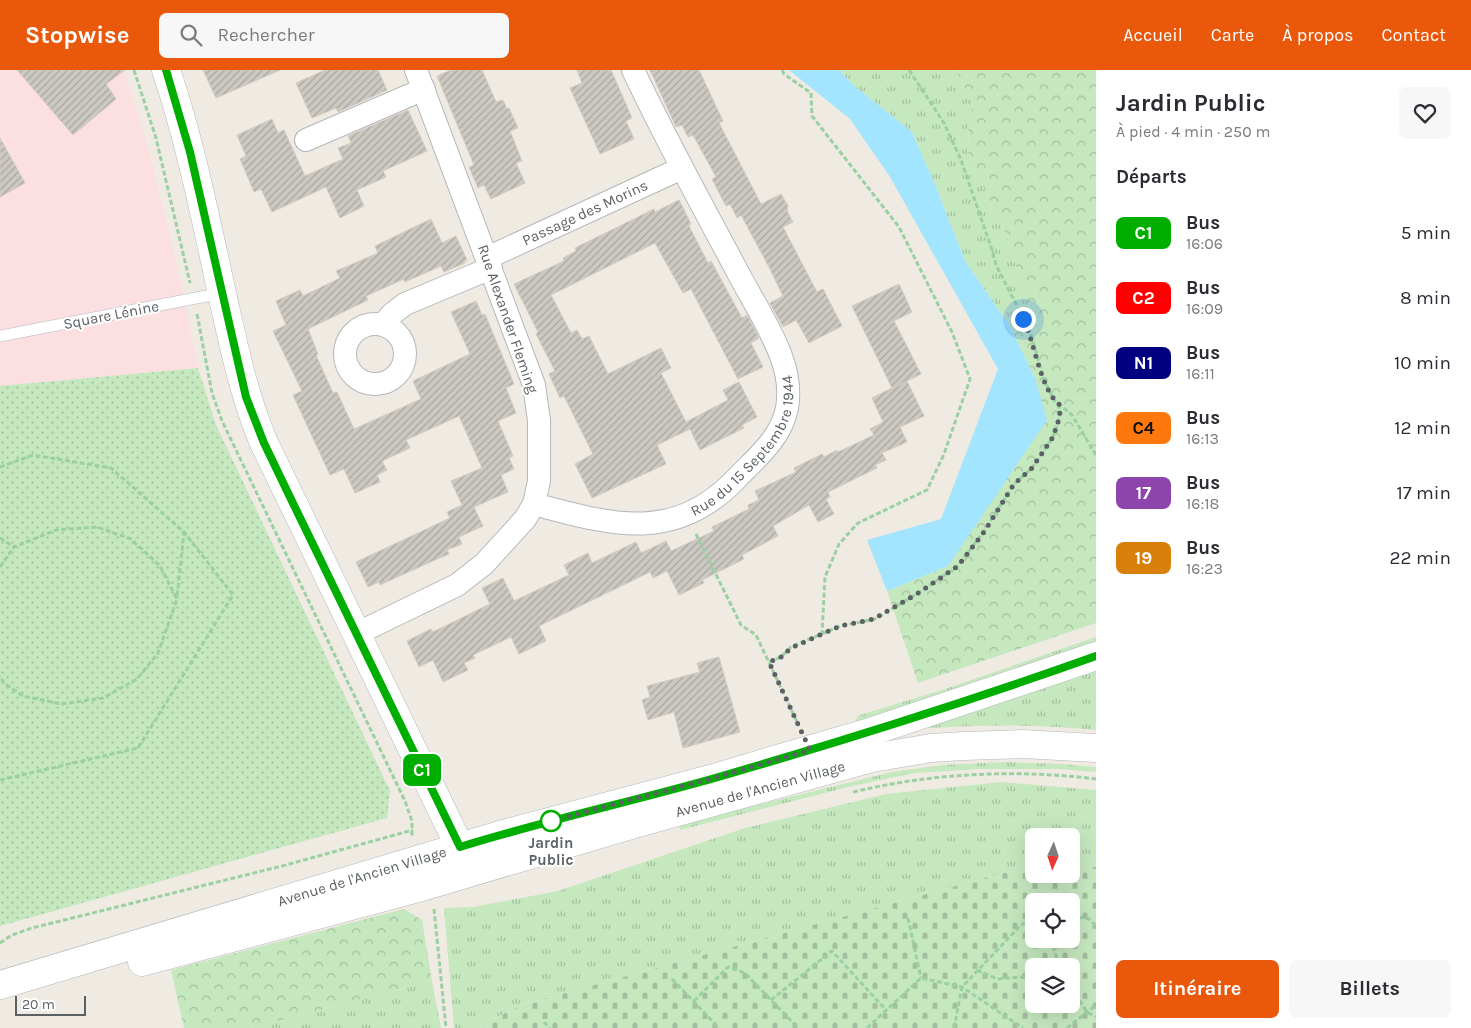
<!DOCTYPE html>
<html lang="fr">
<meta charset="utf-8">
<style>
:root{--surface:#fff;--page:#f7f7f7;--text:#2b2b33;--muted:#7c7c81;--accent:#ea580c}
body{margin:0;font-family:Karla,sans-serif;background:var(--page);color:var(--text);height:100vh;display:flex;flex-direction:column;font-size:19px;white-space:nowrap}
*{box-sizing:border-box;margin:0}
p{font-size:16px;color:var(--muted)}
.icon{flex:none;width:28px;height:28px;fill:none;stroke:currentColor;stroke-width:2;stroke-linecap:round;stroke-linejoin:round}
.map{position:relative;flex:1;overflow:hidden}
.sheet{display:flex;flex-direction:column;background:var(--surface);width:375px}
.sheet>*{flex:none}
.badge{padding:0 10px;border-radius:8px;font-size:18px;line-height:32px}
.needle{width:32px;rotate:183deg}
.fabs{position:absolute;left:1025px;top:758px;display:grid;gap:10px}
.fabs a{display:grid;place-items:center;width:55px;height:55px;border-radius:8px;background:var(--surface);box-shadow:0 5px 20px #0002;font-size:25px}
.scale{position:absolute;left:15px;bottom:12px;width:71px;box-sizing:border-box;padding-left:5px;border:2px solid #5b6165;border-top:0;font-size:14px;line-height:18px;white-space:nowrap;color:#5b6165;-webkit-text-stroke:4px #fff;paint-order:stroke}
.you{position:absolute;width:25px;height:25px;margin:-12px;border:4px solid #fff;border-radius:50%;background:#1a73e8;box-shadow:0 0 0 8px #1a73e833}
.map>.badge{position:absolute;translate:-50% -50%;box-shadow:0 0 0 2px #fff}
h2{padding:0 20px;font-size:19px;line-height:45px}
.round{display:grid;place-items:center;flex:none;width:52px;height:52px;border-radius:8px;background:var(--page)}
.summary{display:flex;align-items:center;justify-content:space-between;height:85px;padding:0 20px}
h1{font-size:24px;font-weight:700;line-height:38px}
.button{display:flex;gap:10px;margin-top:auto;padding:10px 20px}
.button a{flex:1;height:58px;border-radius:8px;background:var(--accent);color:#fff;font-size:20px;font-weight:700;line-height:58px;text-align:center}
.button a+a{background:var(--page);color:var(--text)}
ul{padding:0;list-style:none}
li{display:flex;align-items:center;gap:15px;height:65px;padding:0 20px}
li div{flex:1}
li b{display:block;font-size:19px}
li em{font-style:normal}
li .badge{min-width:55px;font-weight:700;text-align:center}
header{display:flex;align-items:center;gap:30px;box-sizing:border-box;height:70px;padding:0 25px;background:var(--accent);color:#fff}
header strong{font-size:24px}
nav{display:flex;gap:28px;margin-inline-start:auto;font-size:18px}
.search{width:350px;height:45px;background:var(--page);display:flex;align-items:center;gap:12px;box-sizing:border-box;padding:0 18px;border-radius:8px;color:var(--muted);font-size:19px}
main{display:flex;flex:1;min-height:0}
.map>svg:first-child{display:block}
.medical{fill:#fcdfe0}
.grass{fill:url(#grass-tufts)}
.forest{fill:url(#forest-crowns)}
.cemetery{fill:url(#cemetery-stones);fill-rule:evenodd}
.park{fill:url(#park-dots)}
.water{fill:#a3e5ff}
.building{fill:url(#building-hatch);stroke:#d4cbc1}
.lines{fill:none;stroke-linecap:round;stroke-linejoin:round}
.lane-casing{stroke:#b4b7bb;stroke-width:12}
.street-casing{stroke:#b4b7bb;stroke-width:24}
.secondary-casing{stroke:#b2b8bc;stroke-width:29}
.path{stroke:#9bd0a2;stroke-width:3;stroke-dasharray:5 2.5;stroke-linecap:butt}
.lane{stroke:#fff;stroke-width:11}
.street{stroke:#fff;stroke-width:22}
.secondary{stroke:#fff;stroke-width:28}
.line-casing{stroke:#fff;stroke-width:11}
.line{stroke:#00ae00;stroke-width:8}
.walk{stroke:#5b6165;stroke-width:5;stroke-dasharray:0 9}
.stop-dot{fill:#fff;stroke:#00ae00;stroke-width:2.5}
.labels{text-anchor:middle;stroke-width:4;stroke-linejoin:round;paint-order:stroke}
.street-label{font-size:15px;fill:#5b6165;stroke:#fff}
.stop-label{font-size:15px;font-weight:bold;fill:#5b6165;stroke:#fff}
</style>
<header>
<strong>Stopwise</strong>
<div class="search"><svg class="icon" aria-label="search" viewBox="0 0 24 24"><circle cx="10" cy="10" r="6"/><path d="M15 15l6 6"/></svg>Rechercher</div>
<nav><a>Accueil</a><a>Carte</a><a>À propos</a><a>Contact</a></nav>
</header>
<main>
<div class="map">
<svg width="1096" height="958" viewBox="0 0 1096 958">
<defs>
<pattern id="grass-tufts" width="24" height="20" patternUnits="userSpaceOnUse" patternTransform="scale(1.25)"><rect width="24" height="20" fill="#c5e8bf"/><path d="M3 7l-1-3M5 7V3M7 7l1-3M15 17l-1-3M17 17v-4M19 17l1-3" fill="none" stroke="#a3bf9f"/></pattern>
<pattern id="forest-crowns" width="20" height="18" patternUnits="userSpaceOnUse" patternTransform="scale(1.25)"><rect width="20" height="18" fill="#c5e8bf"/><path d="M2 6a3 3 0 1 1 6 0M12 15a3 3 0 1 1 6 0" fill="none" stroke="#a3bf9f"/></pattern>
<pattern id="cemetery-stones" width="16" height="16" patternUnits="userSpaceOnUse" patternTransform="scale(1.25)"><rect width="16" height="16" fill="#c5e8bf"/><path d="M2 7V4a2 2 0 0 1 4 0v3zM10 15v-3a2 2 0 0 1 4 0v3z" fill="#a3bf9f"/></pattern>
<pattern id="park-dots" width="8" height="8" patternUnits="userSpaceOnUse" patternTransform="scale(1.25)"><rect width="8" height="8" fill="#c5e8bf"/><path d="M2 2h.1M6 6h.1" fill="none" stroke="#a3bf9f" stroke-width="1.8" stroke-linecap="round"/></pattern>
<pattern id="building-hatch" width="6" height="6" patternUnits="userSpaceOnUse" patternTransform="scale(1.25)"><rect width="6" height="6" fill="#ccc8c2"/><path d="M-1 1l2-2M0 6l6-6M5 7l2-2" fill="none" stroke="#a9a6a1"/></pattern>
</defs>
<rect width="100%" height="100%" fill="#efebe3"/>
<path class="medical" d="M0 0H124L149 80 181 214 198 298 0 316Z"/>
<path class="grass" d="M839 0H956L973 34 968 54 969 87 1007 166 1029 239 1009 255 965 191 936 117 912 62 852 14Z
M1096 567V572L855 653 857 647 860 645 948 618Z
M1096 601V660C1041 654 985 655 929 658L928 657Z
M1005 692 1059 694 1096 697V702L1059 699H981L914 703 848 717 680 760 679 754 892 702 942 695Z
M1001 712 1096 720V797L1071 796V766H1034V798L1003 803 525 934 487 952 480 958H454L444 838 473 837 558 821 745 758 886 724Z
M432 911 441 958H250Z"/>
<path class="forest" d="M956 0H1096V553L918 613 887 521 948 496 1035 308 1009 255 1029 239 1007 166 969 87 968 54 973 34Z
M404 839 422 850 432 911 250 958H184L171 900Z"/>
<path class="cemetery" d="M1071 796 1096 797V958H480L487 952 525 934 1003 803 1034 798V804H1071ZM1034 831H1071V869H1034ZM1034 896H1071V934H1034Z"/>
<path class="park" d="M198 298 216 355 390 721 387 748 0 856V316Z"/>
<path class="water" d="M789 0H839L852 14 912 62 936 117 965 191 1009 255 1035 308 1047 350 948 496 887 521 867 470 941 449 998 299 890 107 850 49Z"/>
<path class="building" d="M17 0H125L106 14 116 29 73 65Z
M203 0H280L216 28Z
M325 0H378L387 20 338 42 336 38 312 48 296 13Z
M451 0H482L496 32 503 30 507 39 509 38 518 58 510 61 522 91 516 93 525 113 491 129 484 115 478 118 469 97 474 95 437 6Z
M577 0H611L632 48 626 51 634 69 600 84 570 18 582 13Z
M650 0H699L723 51 719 53 761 134 781 124 788 136 787 141 793 152 783 157 817 222 823 219 842 256 809 273 796 250 783 257 770 233 783 226 769 197 741 145 737 148 730 134 726 136 712 109 716 107 693 65 688 67 682 55 676 57Z
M408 40 427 81 383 101 386 107 357 120 364 136 340 148 326 117 272 142 261 119 254 122 240 89 246 86 237 65 272 49 278 63 284 60 305 106 343 89 338 78 351 73 348 66Z
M0 68 25 113 0 127Z
M679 130 691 154 689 156 708 193 711 191 742 248 747 245 759 268 751 273 763 297 738 309 691 219 683 223 655 173 551 225 571 263 577 260 582 269 589 266 608 304 661 278 671 298 661 303 686 352 728 330 723 320 739 312 757 347 742 355 744 358 700 380 690 359 657 375 666 394 592 428 575 394 593 384 564 326 560 328 549 304 555 301 536 264 538 262 514 214 564 191 563 188 576 181 575 178 654 139 655 142Z
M431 149 442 173 456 166 467 190 464 191 465 193 444 202 441 196 405 212 404 209 366 226 368 230 308 259 318 284 316 285 333 323 337 322 354 359 421 329 413 311 470 284 451 242 476 231 482 245 485 244 514 314 506 318 516 343 498 351 513 386 509 388 514 399 501 405 508 422 474 437 483 456 459 467 462 474 447 480 449 484 435 490 380 515 379 512 368 517 356 492 450 448 447 442 462 435 451 411 482 398 459 346 406 370 410 378 382 391 387 400 377 405 380 412 355 423 344 399 330 405 293 325 302 321 273 261 286 255 276 231 300 220 303 226 340 208 336 201 378 183 375 176Z
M899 214 912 242 894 251 921 304 897 316 907 311 924 346 900 357 907 372 882 383 886 390 875 395 877 398 828 422 830 427 826 429 834 444 818 452 809 435 773 456 778 466 742 485 744 489 702 510 704 513 679 525 667 501 653 508 650 502 539 556 546 571 519 584 511 567 473 585 475 588 464 593 468 600 443 612 433 590 419 597 407 571 431 559 433 562 490 534 482 518 503 508 514 531 569 505 564 495 588 483 592 493 636 472 641 483 666 471 671 481 714 461 712 457 749 439 748 435 759 430 755 421 796 402 794 398 822 384 824 387 837 380 838 382 874 365 870 359 883 352 872 328 892 318 852 236Z
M719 587 740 662 683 678 674 642 648 650 642 630 650 627 647 616 700 602 697 593Z"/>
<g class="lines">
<g class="lane-casing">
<path id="lane" d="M0 266 222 223"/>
</g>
<g class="street-casing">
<g id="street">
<path d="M306 70 424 19"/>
<path id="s1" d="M487 188 682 98"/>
<circle cx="375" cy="284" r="30"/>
<path d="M383 255 392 244 405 234 491 198"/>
<path id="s2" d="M534 434C609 454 673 474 735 410 755 389 781 369 787 338 790 321 787 302 781 286 769 254 749 225 734 195 699 130 664 66 633 0"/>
<path d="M356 564 457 515 484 494 525 449 534 434 539 411V350L534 315 416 0"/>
</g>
</g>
<g class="secondary-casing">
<g id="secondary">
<path d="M166 0C191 74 206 151 223 228 234 277 244 326 264 373L468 794"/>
<path id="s3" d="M142 892 418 818 641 752 872 688 931 678 964 676 1022 674 1096 678"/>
<path id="s4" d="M0 915 507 763 714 708 788 686 867 663 1096 586"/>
</g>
</g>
<path class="path" d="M134 0 156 68 190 213
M782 0 784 4 811 23 812 46 899 157 952 262 970 309 944 384 927 420 858 453 839 474 825 507 822 564
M909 0 944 53 961 90 992 180 996 195 1030 261 1044 310 1054 330 1072 345 1096 385
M197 244 212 323 222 351 405 731 412 751V766
M0 397 33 385 111 398 184 462 177 528
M696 464 741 555 756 565 799 656
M0 468 14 477
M0 497 14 477 56 460 97 457 131 469 160 496 177 529 158 583 137 609 103 628 62 634 23 626 4 613 0 606
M769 592 781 587 791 577 840 556 875 549 920 522 958 496 984 461 1014 414 1032 398 1053 367 1060 346 1059 335
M0 710 138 678 233 525 184 462
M853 722C932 703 1016 699 1096 709
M434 839 446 958
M1071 846 1089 849 1096 856
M908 848 921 908
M1051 869 1059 896
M0 873 12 865 32 858 282 796 413 760
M977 900 997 909 1034 906
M672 909 719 958
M1071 918 1087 942 1096 947
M771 930 832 881 886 940
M694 931 728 897 745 903 798 958
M544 952 550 958
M867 958 921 908 962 917 1023 958
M954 958 962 917 1020 856 1034 847
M1067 958 1096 935"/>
<use href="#lane" class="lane"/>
<use href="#street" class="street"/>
<use href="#secondary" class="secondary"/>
</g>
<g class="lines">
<g class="line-casing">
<path id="line" d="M166 0 190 82 246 327 264 373 289 425 460 777C544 751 630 732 715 708 843 671 970 631 1096 586"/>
</g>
<use href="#line" class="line"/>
<path class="walk" d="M551 751 547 752 714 708 810 680 769 592 781 587 791 578 840 556 874 549 920 522 958 496 984 462 1014 414 1032 398 1053 367 1060 346 1059 334C1040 319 1035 272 1023 249"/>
</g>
<circle class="stop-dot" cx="551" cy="751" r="10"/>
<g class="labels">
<g class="street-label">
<text dy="5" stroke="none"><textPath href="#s1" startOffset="108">Passage des Morins</textPath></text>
<text transform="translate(111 245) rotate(-11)" y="5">Square Lénine</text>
<text transform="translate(508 249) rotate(71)" y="5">Rue Alexander Fleming</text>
<text dy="5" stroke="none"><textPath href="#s2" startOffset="250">Rue du 15 Septembre 1944</textPath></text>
<text dy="5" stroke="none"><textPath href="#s3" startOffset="642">Avenue de l'Ancien Village</textPath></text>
<text dy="5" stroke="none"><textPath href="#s4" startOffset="378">Avenue de l'Ancien Village</textPath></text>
</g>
<g class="stop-label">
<text x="551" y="778">Jardin<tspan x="551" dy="17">Public</tspan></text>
</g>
</g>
</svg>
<div class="fabs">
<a><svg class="needle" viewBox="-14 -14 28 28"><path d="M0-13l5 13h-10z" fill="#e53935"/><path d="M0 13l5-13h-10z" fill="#7c7c81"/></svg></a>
<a><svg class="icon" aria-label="locate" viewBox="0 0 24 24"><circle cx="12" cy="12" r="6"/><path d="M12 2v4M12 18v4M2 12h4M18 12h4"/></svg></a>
<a><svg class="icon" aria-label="layers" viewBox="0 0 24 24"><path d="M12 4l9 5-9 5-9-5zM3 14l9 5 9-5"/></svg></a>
</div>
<div class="scale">20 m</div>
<div class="you" style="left:1023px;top:249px"></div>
<b class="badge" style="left:422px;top:700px;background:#00ae00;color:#fff">C1</b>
</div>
<section class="sheet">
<div class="summary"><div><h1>Jardin Public</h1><p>À pied · 4 min · 250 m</p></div><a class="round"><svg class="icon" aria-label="heart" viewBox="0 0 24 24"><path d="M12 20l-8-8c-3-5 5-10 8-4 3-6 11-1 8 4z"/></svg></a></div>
<h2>Départs</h2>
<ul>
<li><span class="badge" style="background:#00ae00;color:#fff">C1</span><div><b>Bus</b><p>16:06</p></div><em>5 min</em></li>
<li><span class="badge" style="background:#fe0000;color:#fff">C2</span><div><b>Bus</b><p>16:09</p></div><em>8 min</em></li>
<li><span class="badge" style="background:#010080;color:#fff">N1</span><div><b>Bus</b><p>16:11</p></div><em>10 min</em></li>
<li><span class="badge" style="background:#ff780e;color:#111">C4</span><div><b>Bus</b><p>16:13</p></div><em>12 min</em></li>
<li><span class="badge" style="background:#8e44ad;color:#fff">17</span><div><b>Bus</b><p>16:18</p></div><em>17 min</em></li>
<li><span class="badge" style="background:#d9800a;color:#fff">19</span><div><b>Bus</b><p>16:23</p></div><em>22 min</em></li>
</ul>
<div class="button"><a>Itinéraire</a><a>Billets</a></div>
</section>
</main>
